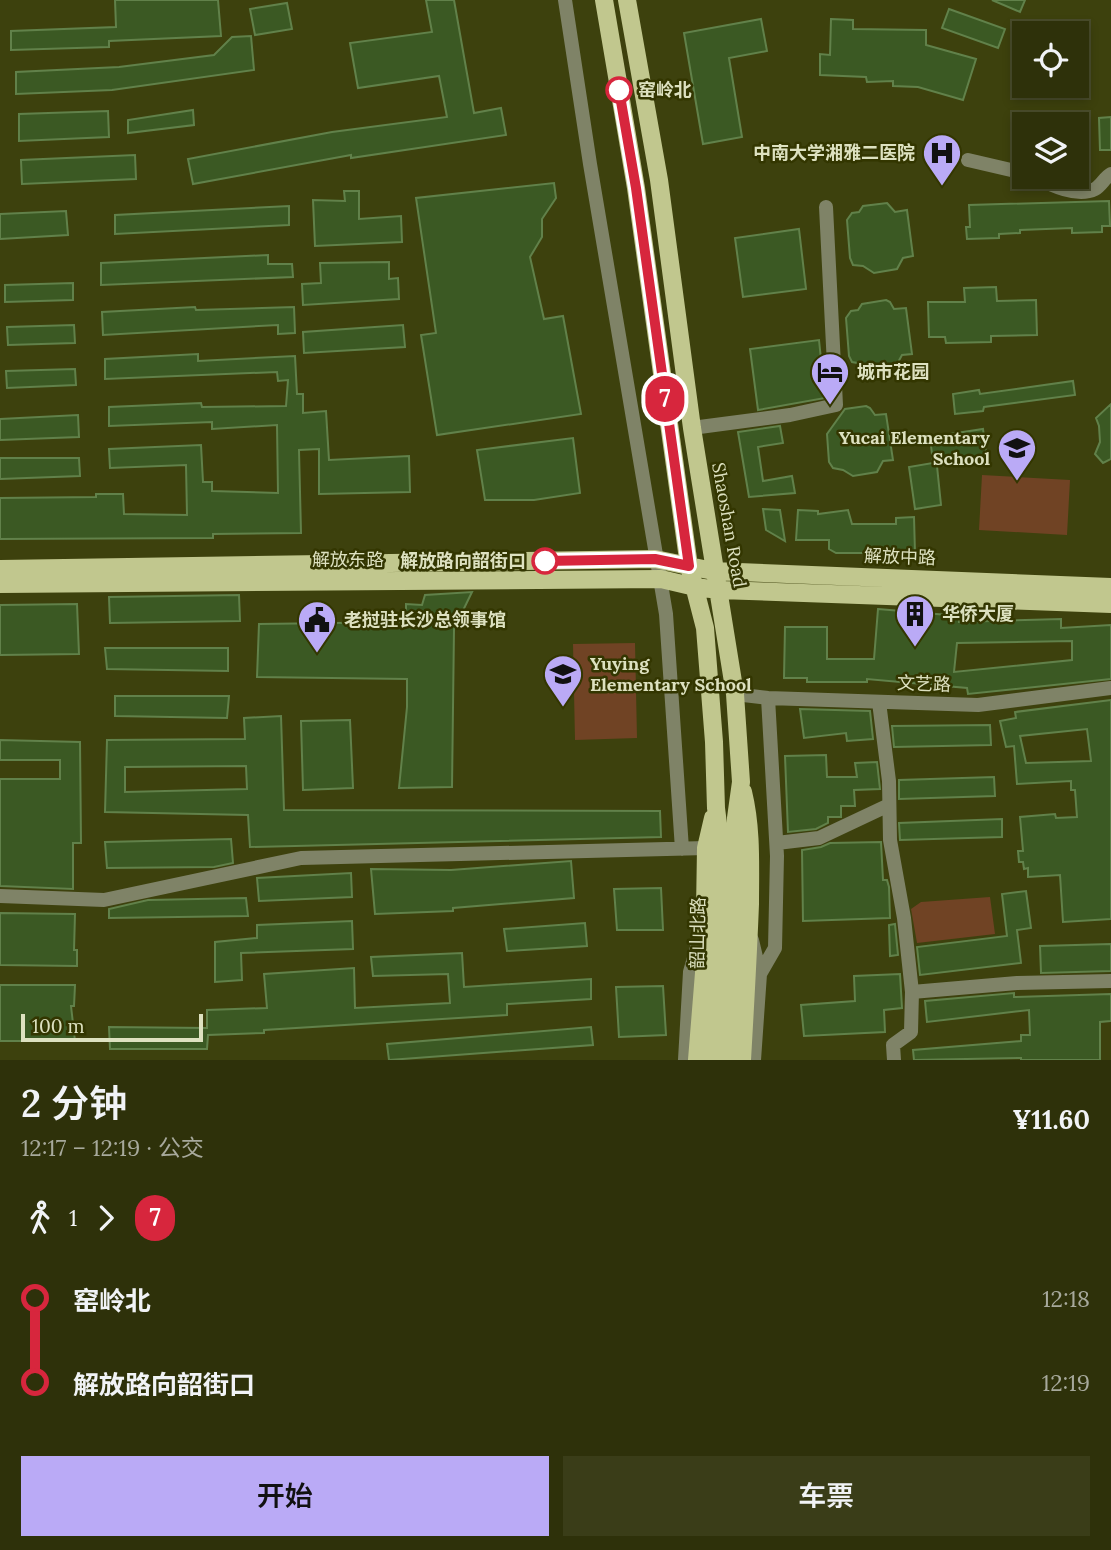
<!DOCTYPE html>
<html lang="zh">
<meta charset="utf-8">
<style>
:root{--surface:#2e310a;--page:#3a3d18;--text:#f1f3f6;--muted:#a7a99c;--line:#494c2b;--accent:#baaaf6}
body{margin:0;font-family:Lora,"Noto Sans SC",serif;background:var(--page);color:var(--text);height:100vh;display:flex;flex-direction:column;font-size:26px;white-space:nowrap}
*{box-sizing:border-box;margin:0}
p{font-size:23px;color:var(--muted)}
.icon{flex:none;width:38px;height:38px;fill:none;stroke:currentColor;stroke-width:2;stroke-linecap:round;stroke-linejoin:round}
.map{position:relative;height:1060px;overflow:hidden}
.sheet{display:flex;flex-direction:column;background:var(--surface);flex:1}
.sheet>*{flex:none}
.badge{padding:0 14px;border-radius:23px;font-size:24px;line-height:46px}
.buttons{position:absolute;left:1012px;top:21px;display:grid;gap:14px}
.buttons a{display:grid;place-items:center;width:77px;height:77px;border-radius:0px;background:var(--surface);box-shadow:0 4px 10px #0003,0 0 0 2px var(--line);font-size:35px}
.scale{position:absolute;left:21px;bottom:18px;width:182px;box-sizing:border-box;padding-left:7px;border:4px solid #dde1c0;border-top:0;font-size:19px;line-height:24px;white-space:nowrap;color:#dde1c0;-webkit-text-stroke:5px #333600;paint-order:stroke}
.map>.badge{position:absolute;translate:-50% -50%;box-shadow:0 0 0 4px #fff}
.legs{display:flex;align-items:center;gap:10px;height:77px;padding:0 21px;font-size:23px}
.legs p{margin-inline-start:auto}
.headline{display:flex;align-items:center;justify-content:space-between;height:119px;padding:0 21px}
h1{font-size:38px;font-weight:600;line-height:52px}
.primary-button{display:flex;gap:14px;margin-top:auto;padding:14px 21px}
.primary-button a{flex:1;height:80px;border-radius:0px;background:var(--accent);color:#111;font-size:28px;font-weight:600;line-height:80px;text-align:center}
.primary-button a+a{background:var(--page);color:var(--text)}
ul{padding:0 21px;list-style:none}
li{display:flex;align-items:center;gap:24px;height:84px;font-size:26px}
li i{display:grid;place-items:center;width:10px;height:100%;margin:0 9px;background:currentColor}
li i::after{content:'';width:18px;height:18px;margin:-9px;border:5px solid;border-radius:50%;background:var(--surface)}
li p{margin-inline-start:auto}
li:first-child i{background:linear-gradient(#0000 50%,currentColor 0)}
li:last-child i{background:linear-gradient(currentColor 50%,#0000 0)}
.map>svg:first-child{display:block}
.green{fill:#704324}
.building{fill:#3b5923;stroke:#61814a;stroke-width:2;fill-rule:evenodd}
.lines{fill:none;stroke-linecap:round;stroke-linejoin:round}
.minor{stroke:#7f8367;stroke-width:14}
.major{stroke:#c1c78e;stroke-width:18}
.line-1-casing{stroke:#fff;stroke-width:16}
.line-1{stroke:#d7263d;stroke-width:10}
.stop-1-dot{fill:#fff;stroke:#d7263d;stroke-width:3.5}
.labels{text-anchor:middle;stroke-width:5;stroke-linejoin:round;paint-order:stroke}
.stop-label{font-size:18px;font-weight:bold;fill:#dde1c0;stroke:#333600;text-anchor:start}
.poi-label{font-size:18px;font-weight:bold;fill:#dde1c0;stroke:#333600;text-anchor:start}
.street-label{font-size:18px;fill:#dde1c0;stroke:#333600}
</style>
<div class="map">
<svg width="1111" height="1060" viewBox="0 0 1111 1060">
<rect width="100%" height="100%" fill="#3d410d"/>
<path class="green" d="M982 475 1070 480 1067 535 979 530Z
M635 643 637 738 575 740 573 644Z
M990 897 995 934 917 943 911 909 921 902Z"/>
<path class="building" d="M115 0H218L221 36 109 41V47L11 50V31L116 27Z
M426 0H454L474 113 501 108 506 135 351 158V155L193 184 188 159 332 132 447 117 439 76 358 88 350 43 432 32Z
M992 0H1025L1020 12Z
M287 3 292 29 255 35 250 9Z
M949 9 1005 29 998 48 942 28Z
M761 19 767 51 729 58 742 137 703 144 684 33Z
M831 19 853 20V29L926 30V45L976 59 963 100 918 87 893 86V81L867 82 866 77 820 75V54L830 55Z
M251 36 254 70 112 90 16 94V72L119 67 214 55 232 37Z
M193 110 194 125 128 133V120Z
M108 111 109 137 19 141V114Z
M1111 117V150H1100L1099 118Z
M135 155 136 179 22 184 21 160Z
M554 183 556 198 542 219V237L530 257 544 319 563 316 581 414 437 435 421 335 436 333 416 198Z
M344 191H359V219L401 216 402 242 315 246 313 200 345 201Z
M1109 201 1110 226H1102V232L1072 233V228L1020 230V233L999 234V238L967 239 966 227H970L969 205Z
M887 203 895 212 907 210 913 256 903 258 897 269 874 273 863 266 853 265 850 258 847 220 852 213 859 212 863 206Z
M289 206V225L115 234V215Z
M66 211 68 235 0 239V214Z
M799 229 806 289 743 297 735 238Z
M268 255V264H292L293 277 101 285V263Z
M389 262V279L398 278 399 299 303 305 302 284 321 283 320 263Z
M73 283V300L5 302V285Z
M996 287 997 301 1036 300 1037 335 991 336V342L946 343 945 337H929L928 302H965L964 288Z
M886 300 890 302 894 309 906 308 912 354 902 355 896 366 873 371 867 369 863 364 852 362 849 356 846 318 851 311 858 310 862 304Z
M195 307 196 310 294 307 295 333 278 334V325L103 335 102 312Z
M74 325 75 343 8 345 7 327Z
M403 325 405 347 304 353 303 332Z
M819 340 825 398 758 410 750 349Z
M198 354V361L295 356 297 394H303V413L326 411 329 460 409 456 410 492 319 494V449L299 450 301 533 213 534V538L0 539V498L96 497V494H123L124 514 187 515 186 465 110 468 109 449 201 445 203 482H212V491L278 493 277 425 212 429V422L109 426V407L201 403 202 407 286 406 288 380 278 381 277 372 105 379V359Z
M75 369 76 385 7 388 6 371Z
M1073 381 1075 395 984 407 983 411 955 414 953 394 979 390 980 394Z
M1111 404V459L1103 463 1095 454 1100 442 1099 426 1096 418Z
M866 406 870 408 875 415 886 414 893 460 883 461 877 472 853 476 843 470 833 468 829 462 827 434 845 409Z
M78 415 79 437 0 440V419Z
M780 426 783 443 758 447 763 481 792 476 795 493 749 497 738 432Z
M983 429 987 459 937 466 941 505 915 509 909 467 933 463 930 437Z
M573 438 580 493 534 500H485L477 450Z
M0 458H79L80 476 0 479Z
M763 509 780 510 785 541 766 530Z
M798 510 818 511V514L848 510 852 524H896V518L914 517 915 553H836L829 549V540H796Z
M472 592 454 629 452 787 399 788 407 707V679L257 677 259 624 406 622V604L422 605 425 595Z
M239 595 240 621 110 623 109 597Z
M77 604 79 654 0 655V605Z
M878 609 959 616V622L1061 619V628L1111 625V679L968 694 967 688 867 679V682H807V678H784L785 627H827V659H874ZM1072 641V660L954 672 957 643Z
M105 648H228V671L107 669Z
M115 696H229L227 718 115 716Z
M1111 700V919L1063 922 1060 875 1028 877V868L1024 869 1023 862H1019L1018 851H1023L1020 817 1055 814 1056 818 1077 817 1075 790H1071V781L1017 784 1014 746 1006 747 1000 721 1016 718 1015 712ZM1087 729 1091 761 1026 763 1020 736Z
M800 709 870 711 873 739 847 741 846 733 804 738Z
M281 716 284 810 660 811 661 837 250 847 248 815 105 812 107 740 245 739 244 718ZM246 766 247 789 125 792V767Z
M350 720 353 788 303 790 301 721Z
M990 725 991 745 894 747 892 726Z
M0 740 80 742 81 843H73V889L0 886V779H60V760H0Z
M826 755 827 777H857L855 763 877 762 880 789 854 790 855 806H841V817H828V823L816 829 788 832 785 756Z
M994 777 995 796 899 799V780Z
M1002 819V837L900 840 899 823Z
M231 839 233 863 214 867 107 868 105 842Z
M881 842 883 880H887L889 887 890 918 803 921 802 850 821 847 830 843Z
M571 861 574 898 453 908V911L375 914 371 869 451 870Z
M351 873 352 897 259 901 257 878Z
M661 888 663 930H617L614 889Z
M1026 891 1031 928 1017 930 1021 963 920 975 917 947 1007 936 1002 894Z
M246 898 248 916 109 918V909L148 900Z
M0 913 75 914 74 950H77V966L0 965Z
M352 921 353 949 241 953 242 980 215 982V942L257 938V925Z
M585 923 587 946 507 951 504 929Z
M895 924 898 955 890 956 889 925Z
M1111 944V971L1041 973 1040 946Z
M462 953 464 987 591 979V999L507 1004V1015L264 1030V1033L208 1035 207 1049H110L109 1027 207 1028V1010L267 1008 264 974 354 968 355 1008 450 1003 448 974 373 976 371 957Z
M900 974 902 1008 884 1010 885 1032 804 1036 801 1005 855 1001 854 976Z
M0 985H75L74 1006H71L75 1041H0Z
M663 986 666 1035 619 1037 616 987Z
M1014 993V997L1111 994V1021L1100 1022V1060H1021V1058L914 1060 913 1050 1021 1041V1035H1030L1029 1010 927 1022 925 1001Z
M591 1027 593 1045 389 1060 387 1044Z"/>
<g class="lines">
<path class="minor" d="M565 0 590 164 666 614 682 849
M968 160 1024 173
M1035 177C1051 185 1077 198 1095 189 1101 186 1105 177 1111 174
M692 428 790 415 836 405 826 207
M735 694 768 698 978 705 1111 688
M879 702 889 781 890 840 904 918 912 992 1017 983 1111 981
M777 843 819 838 889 805
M0 896 104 900 301 858 706 848
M752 940 760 974 754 1060
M760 974 775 948 777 856 768 698
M685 1060 690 972 700 937
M894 1060 893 1045 911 1032 912 992"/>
<path class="major" d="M604 0 636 188 689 566 705 628 714 742 716 808 721 848 718 973 713 1060
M627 0 659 180 692 428 735 694 741 782 736 818 733 974 727 1060
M0 569 655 559 713 571 1111 587
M0 584 661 579 695 587 719 590 1111 604
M697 1060 704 973 706 848 713 818
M742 1060C745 1008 748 956 750 904 750 866 752 829 743 792"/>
</g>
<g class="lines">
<g class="line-1-casing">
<path id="line-1" d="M545 561 655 559 689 566 636 188 619 90"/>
</g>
<use href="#line-1" class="line-1"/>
</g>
<defs>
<g id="hospital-pin" transform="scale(2.0125)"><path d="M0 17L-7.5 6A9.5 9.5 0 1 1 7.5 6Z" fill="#baaaf6" stroke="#333600"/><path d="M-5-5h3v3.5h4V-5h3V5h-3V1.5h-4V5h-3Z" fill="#111"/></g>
<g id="hotel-pin" transform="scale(2.0125)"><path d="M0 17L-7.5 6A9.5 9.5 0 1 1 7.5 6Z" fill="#baaaf6" stroke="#333600"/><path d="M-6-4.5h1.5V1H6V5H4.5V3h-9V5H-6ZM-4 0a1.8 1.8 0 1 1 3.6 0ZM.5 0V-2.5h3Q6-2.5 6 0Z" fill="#111"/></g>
<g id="school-pin" transform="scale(2.0125)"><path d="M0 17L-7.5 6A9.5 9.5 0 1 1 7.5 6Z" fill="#baaaf6" stroke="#333600"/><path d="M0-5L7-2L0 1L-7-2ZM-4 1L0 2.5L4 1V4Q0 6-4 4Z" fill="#111"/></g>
<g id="building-pin" transform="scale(2.0125)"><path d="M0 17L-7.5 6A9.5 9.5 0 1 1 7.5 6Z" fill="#baaaf6" stroke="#333600"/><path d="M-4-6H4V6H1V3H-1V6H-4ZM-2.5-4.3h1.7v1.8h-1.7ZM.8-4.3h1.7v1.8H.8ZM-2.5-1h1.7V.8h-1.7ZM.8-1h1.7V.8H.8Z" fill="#111"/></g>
<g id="civic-pin" transform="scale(2.0125)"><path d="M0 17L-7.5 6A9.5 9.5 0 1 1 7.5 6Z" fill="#baaaf6" stroke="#333600"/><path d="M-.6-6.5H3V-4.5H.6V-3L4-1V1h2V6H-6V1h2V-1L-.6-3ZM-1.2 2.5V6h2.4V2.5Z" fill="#111"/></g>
</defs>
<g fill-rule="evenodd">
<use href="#hospital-pin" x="942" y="153"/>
<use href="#hotel-pin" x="830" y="372"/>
<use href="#school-pin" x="1017" y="448"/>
<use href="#building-pin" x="915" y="614"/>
<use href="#civic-pin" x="317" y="620"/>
<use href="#school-pin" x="563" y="674"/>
</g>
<g class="stop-1-dot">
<circle cx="619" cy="90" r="12"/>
<circle cx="545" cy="561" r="12"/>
</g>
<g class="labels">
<g class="stop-label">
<text x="638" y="96">窑岭北</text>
<text x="526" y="567" text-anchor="end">解放路向韶街口</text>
</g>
<g class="poi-label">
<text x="915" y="159" text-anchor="end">中南大学湘雅二医院</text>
<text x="857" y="378">城市花园</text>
<text x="990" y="444" text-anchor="end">Yucai Elementary<tspan x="990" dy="21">School</tspan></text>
<text x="942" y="620">华侨大厦</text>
<text x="344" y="626">老挝驻长沙总领事馆</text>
<text x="590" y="670">Yuying<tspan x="590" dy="21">Elementary School</tspan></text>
</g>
<g class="street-label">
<text transform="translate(729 525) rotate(80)" y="6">Shaoshan Road</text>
<text transform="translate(900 557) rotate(2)" y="6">解放中路</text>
<text x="348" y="566">解放东路</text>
<text transform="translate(924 684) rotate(2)" y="6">文艺路</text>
<text transform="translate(698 933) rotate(-89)" y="6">韶山北路</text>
</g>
</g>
</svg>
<div class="buttons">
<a><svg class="icon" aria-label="locate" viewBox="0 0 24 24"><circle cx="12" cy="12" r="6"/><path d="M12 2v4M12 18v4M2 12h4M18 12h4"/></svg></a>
<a><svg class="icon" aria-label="layers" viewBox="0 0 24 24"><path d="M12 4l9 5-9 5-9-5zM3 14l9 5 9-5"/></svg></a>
</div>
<div class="scale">100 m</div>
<b class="badge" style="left:665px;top:399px;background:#d7263d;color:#fff">7</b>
</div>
<section class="sheet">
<div class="headline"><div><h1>2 分钟</h1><p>12:17 – 12:19 · 公交</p></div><b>¥11.60</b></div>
<div class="legs"><svg class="icon" aria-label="walk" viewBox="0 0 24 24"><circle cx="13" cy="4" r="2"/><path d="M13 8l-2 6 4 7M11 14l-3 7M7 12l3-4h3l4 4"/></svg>1<svg class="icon" aria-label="forward" viewBox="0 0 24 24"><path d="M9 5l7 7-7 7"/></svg><b class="badge" style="background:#d7263d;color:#fff">7</b></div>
<ul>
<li><i style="color:#d7263d"></i><b>窑岭北</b><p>12:18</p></li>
<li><i style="color:#d7263d"></i><b>解放路向韶街口</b><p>12:19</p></li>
</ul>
<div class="primary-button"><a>开始</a><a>车票</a></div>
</section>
